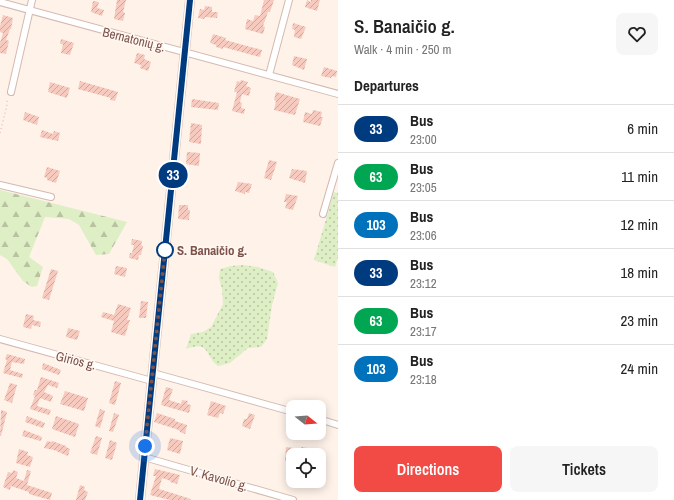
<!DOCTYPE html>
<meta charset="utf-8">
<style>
:root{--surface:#fff;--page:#f6f6f6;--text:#222;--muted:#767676;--line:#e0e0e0;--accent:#f24a44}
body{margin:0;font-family:"Archivo Narrow",sans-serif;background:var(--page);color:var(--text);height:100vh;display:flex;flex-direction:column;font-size:15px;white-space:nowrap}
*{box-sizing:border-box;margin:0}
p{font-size:13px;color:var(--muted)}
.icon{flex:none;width:22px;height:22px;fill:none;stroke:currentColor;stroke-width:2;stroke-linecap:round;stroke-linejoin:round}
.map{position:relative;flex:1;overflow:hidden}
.side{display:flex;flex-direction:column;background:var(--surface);width:336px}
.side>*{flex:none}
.badge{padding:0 8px;border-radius:13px;font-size:14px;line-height:26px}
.needle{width:26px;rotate:107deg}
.tools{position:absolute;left:286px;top:400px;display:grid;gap:8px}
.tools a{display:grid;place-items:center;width:40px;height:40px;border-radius:8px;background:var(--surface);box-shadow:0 2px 10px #0003;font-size:20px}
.you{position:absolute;width:20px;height:20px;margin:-10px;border:3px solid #fff;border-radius:50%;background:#1a73e8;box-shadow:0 0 0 6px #1a73e833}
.map>.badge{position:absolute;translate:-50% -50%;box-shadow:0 0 0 2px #fff}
h2{padding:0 16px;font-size:15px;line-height:36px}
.round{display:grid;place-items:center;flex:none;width:42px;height:42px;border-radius:8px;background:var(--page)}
.summary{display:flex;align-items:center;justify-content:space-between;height:68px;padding:0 16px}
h1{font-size:19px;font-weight:600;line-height:30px}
.button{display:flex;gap:8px;margin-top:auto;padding:8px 16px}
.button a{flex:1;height:46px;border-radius:8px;background:var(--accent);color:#fff;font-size:16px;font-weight:600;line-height:46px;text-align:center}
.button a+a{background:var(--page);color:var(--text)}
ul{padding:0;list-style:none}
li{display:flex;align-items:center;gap:12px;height:48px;padding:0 16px;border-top:1px solid var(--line)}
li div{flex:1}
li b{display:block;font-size:15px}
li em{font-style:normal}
li .badge{min-width:44px;font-weight:700;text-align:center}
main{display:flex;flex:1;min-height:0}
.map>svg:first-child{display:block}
.grass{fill:url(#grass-dots)}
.forest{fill:url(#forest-firs)}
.building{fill:url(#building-hatch)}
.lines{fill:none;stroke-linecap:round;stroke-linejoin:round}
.street-casing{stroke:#d5b9b0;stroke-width:8}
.secondary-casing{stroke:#dabaaf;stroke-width:10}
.path{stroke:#dcaca0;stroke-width:1;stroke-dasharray:1 3;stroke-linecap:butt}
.street{stroke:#fff;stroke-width:6}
.secondary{stroke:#fff;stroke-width:8}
.line-casing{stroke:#fff;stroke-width:9}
.line{stroke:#003b80;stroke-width:6}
.walk{stroke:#7c5249;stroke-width:4;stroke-dasharray:0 7.2}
.stop-dot{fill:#fff;stroke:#003b80;stroke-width:2}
.labels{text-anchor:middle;stroke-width:3.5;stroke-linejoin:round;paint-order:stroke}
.street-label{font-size:13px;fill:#7c5249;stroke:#fff7f1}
.stop-label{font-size:13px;font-weight:bold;fill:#7c5249;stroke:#fff7f1;text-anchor:start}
</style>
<main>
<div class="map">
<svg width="338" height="500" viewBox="0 0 338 500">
<defs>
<pattern id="grass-dots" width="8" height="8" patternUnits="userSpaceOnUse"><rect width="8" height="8" fill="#deeec5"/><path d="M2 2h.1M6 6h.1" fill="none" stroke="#b9c3a2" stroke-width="1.8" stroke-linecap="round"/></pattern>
<pattern id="forest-firs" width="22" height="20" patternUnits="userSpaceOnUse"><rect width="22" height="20" fill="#deeec5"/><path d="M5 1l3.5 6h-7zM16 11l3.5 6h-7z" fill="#b9c3a2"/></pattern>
<pattern id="building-hatch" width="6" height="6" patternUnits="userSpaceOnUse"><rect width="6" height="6" fill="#f6cabe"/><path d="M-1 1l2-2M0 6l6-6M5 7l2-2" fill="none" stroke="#cca79c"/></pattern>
</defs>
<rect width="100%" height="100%" fill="#fef2e9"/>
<path class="grass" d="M334 192 338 193V257L335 267 314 260Z
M243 265 258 267 273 272 278 283 272 305 267 339 261 347 248 348 230 363 218 366C204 356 211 340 186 349L191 334 203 332 211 327 223 304 222 289 219 278 220 269 231 266Z"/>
<path class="forest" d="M0 190 127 222 109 254 96 255 79 225 69 219 45 217 29 257 43 267 37 286 32 287 23 281 7 259 0 255Z"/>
<path class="building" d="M117 0H126L123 12 125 13 123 21 114 19Z
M264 0H274L270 12H268L263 26 265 27 263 34 245 29 247 19 253 21 255 15 260 16Z
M307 0 311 2V0H320L317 11 305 7Z
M93 1 99 2 97 8 104 10 102 16 91 12Z
M205 6 212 7V12H218L217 18 205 17 204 19 198 18 200 9 204 10Z
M3 15 13 18 11 29H10L6 40 9 41 6 54 0 53V43L3 33 0 32V26Z
M293 23 306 27 301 39 294 37 295 30 292 29Z
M213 34 226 38 225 40 262 50 260 57 223 47V49L216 47V45L210 43Z
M61 39 74 43 70 55 61 53 63 44H60Z
M137 53 145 55 144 59 151 62 148 71 140 68 141 65 134 63Z
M294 56 307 59 304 70 292 65Z
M324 67 337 71 336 77 332 76 331 78 321 76Z
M241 80 248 82 246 86 251 88 249 96 242 94 240 102 242 103 241 108 245 109 244 114 232 111 237 92H234L237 81 240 82Z
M80 81 118 92 115 101 110 100 111 98 78 89Z
M50 82 70 88 67 98 48 92Z
M276 92 300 99 295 115 274 110 276 101 274 100Z
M192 99 219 103 218 110 191 107Z
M313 110 322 112 321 117H323L320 126 303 122 305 112 312 114Z
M25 112 39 117 37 125 23 120Z
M191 123 202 125 201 144 189 142Z
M42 130 53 134 54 131 60 133 58 141 40 137Z
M187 152 200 153 199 166 186 164Z
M269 160 277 162 271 180 264 178Z
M47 167 60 171 56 183 47 180V178L44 177Z
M292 169 307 171 305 183 289 178Z
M238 182 252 184 249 193 245 192V194L235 191Z
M286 194 298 196 293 210 285 208 287 202H284Z
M179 205H188V210H190L189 220 178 219Z
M132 239 142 241 141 245 143 246 141 255H139L138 260 129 258 130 253H132L134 245H131Z
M116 266 127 268 125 277 114 274Z
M51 269 58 271 49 300 42 298Z
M141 301 148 302 146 318H139Z
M118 304 131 308 127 320H130L125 336 111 332 114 321 101 317 103 312 114 315Z
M26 314 34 316 33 320 41 322 40 327 32 325 31 329 23 327Z
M68 328 80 331 77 340 66 337Z
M7 354 25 359 24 364 12 362 10 370 23 374 22 378 3 373 7 360 5 359Z
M43 363 61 370 59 375 42 369Z
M41 377 59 383 57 388 48 385 44 392 53 396 51 402 40 398 37 406 51 410 49 415 30 409 35 396 33 395 35 390H37Z
M115 381 121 383 115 405 109 403Z
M10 383 17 385 12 403 4 400Z
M166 387 173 389 169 400 181 404 182 400 188 401 187 404 191 405 189 413 161 405Z
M65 391 88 398 84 411 60 404Z
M211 401 226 406 223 414 220 413 218 418 207 415Z
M100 409 105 411 100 428 95 426Z
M1 410 7 412 1 436H0Z
M114 413 119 415 113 432 109 431Z
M157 413 175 419V421L187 425 185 434 180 432V431L176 429 154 422Z
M249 413 255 415 250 429 242 426 244 419H247Z
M27 416 45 423 43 428 25 422Z
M56 416 79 424 75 437 52 429Z
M24 430 42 437 41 441 22 436Z
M96 436 102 438 97 455 90 453Z
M170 438 183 441 180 454 167 450Z
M110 440 117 443 112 460 105 458Z
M47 441 51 442 52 441 66 446V447L70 449 68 456 54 450 44 448Z
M286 447 301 449V447L308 448V449L315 450 314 455 294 452 293 462 285 461Z
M19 449 28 452 27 455 33 457 30 467 16 463Z
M155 469 180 475 177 484 170 482 171 481 162 478 159 489 191 499 190 500H170L150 495 156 476H153Z
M13 470 18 472 16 478 24 481 27 470 31 471 27 485 52 493 50 500 29 494V492L11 486 10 490 3 487 8 472 12 473Z
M80 485 85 487 84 490 88 492 85 500H76Z"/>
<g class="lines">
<g class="street-casing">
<path id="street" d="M0 2 338 94
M269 75 289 0
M11 92 32 0
M0 185 51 197
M323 214 338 163
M0 339 152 381
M153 373 293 412
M319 419 338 425
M144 457 293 500"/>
</g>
<g class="secondary-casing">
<path id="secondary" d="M140 500 190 0"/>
</g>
<path class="path" d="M0 133 7 105V98"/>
<use href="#street" class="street"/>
<use href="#secondary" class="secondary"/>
</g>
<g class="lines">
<g class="line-casing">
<path id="line" d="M140 500 190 0"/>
</g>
<use href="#line" class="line"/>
<path class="walk" d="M145 446 165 250"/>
</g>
<circle class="stop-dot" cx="165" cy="250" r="8"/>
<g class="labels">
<g class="street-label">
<text transform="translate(134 39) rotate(14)" y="5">Bernatonių g.</text>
<text transform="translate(76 360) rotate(14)" y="5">Girios g.</text>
<text transform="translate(219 478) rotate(16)" y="5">V. Kavolio g.</text>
</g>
<g class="stop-label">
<text x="177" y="255">S. Banaičio g.</text>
</g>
</g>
</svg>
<div class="tools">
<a><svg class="needle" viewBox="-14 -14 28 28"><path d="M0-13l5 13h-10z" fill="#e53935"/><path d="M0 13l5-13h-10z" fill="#767676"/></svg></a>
<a><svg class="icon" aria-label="locate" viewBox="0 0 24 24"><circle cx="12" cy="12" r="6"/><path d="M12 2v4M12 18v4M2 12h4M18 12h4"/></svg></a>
</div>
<div class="you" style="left:145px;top:446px"></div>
<b class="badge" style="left:173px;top:175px;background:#003b80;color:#fff">33</b>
</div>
<section class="side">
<div class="summary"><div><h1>S. Banaičio g.</h1><p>Walk · 4 min · 250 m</p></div><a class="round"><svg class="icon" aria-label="heart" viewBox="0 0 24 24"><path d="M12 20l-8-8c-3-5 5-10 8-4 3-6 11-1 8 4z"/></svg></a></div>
<h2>Departures</h2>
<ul>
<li><span class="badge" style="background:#003b80;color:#fff">33</span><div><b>Bus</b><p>23:00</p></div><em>6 min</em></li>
<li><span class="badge" style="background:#00a651;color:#fff">63</span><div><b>Bus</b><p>23:05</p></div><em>11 min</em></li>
<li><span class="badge" style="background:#0072bc;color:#fff">103</span><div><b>Bus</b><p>23:06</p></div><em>12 min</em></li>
<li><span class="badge" style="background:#003b80;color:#fff">33</span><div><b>Bus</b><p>23:12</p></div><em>18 min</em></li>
<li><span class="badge" style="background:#00a651;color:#fff">63</span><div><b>Bus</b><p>23:17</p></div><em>23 min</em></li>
<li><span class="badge" style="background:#0072bc;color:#fff">103</span><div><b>Bus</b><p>23:18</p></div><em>24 min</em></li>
</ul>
<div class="button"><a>Directions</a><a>Tickets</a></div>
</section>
</main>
